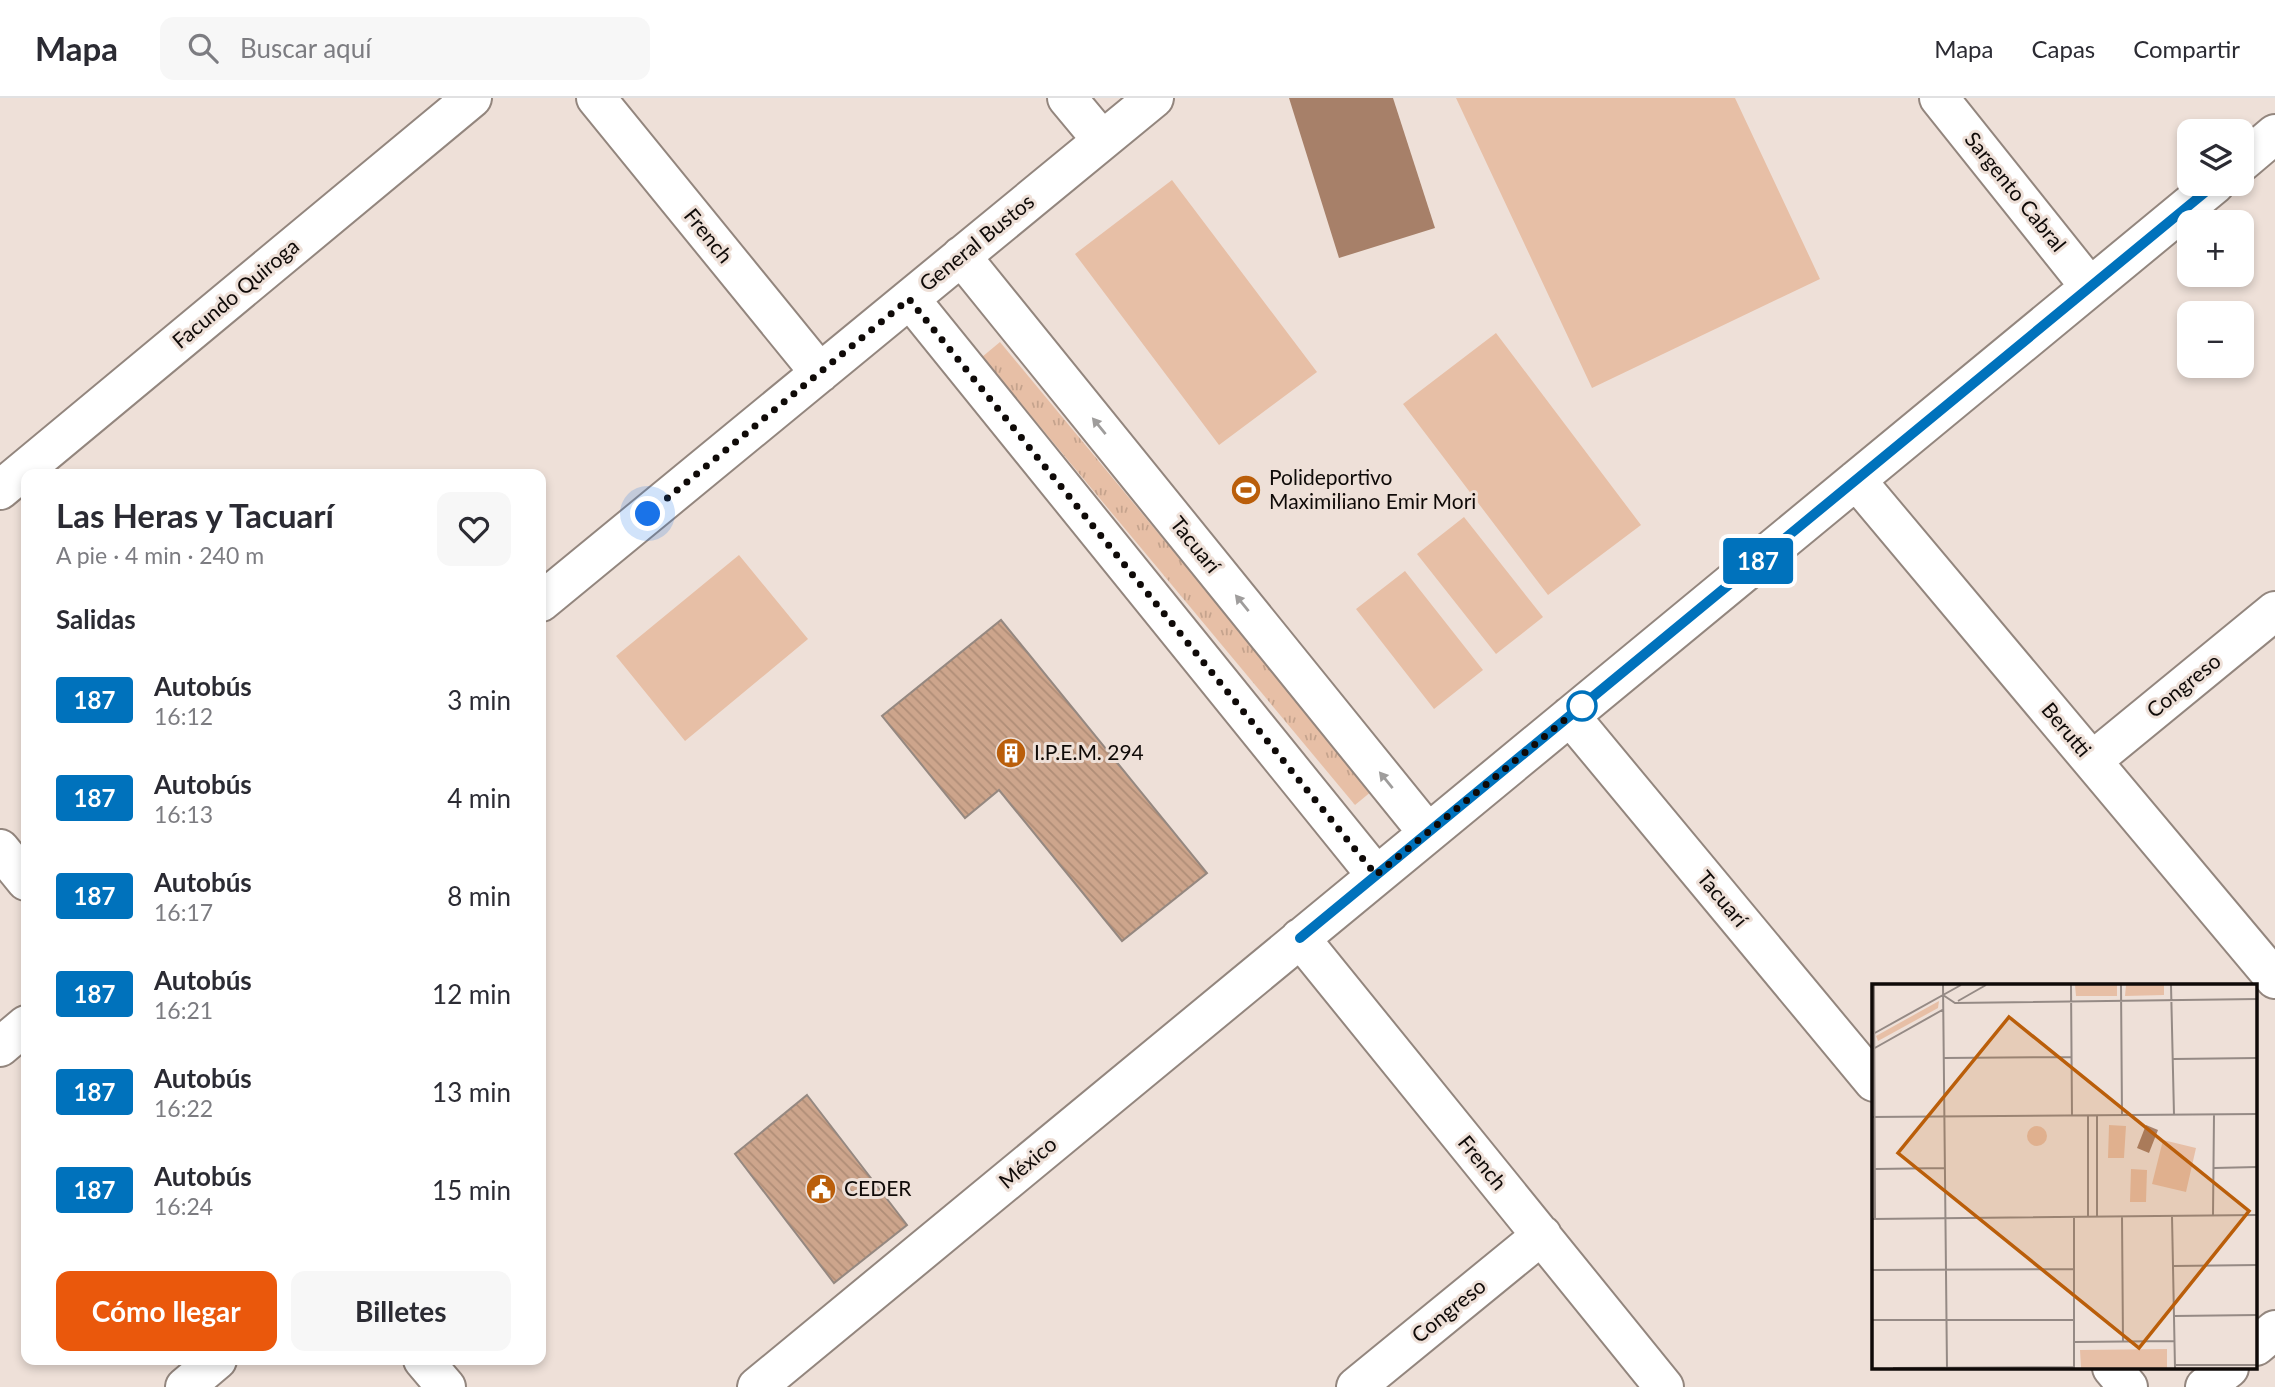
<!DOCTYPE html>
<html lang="es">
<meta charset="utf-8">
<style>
:root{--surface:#fff;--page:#f7f7f7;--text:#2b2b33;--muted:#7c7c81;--line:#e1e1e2;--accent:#ea580c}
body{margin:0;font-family:Lato,sans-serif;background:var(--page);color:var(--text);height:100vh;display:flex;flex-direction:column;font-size:26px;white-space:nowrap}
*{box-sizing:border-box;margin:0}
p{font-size:23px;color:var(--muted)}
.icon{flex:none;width:38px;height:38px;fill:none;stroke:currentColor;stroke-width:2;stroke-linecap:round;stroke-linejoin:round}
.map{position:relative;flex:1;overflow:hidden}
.drawer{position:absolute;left:21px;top:371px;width:525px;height:896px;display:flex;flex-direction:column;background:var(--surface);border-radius:14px;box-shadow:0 4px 10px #0003}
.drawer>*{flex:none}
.badge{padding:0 14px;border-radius:5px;font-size:24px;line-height:46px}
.buttons{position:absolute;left:2177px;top:21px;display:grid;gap:14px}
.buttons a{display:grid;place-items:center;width:77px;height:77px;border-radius:14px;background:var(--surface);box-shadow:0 4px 10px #0003;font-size:35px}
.you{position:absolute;width:35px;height:35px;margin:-18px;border:5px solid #fff;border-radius:50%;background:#1a73e8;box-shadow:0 0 0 10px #1a73e833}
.map>.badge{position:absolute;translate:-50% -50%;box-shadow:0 0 0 4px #fff}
h2{padding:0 35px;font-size:26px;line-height:63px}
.round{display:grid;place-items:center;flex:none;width:74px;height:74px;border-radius:14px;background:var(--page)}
.summary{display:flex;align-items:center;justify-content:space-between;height:119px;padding:0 35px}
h1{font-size:33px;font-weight:700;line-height:52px}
.primary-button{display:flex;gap:14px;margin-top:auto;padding:14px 35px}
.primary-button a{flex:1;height:80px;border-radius:14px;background:var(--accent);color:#fff;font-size:28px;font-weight:700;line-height:80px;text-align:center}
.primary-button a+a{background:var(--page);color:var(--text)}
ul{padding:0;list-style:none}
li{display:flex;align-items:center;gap:21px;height:98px;padding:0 35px}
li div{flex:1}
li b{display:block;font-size:26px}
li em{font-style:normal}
li .badge{min-width:77px;font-weight:700;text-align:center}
header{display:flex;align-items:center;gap:42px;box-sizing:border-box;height:98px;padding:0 35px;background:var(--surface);border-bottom:2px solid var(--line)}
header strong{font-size:33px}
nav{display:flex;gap:38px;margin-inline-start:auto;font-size:24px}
.search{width:490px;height:63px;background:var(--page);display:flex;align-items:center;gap:18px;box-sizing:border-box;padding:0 24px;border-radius:14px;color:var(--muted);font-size:26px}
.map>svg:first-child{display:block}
.grass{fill:url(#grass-tufts)}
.pitch{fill:#e7bfa6}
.water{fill:#a78069}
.building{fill:url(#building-back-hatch);stroke:#958880;stroke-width:2}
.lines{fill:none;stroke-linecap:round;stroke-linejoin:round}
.minor-casing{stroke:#93867e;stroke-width:42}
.minor{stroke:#fff;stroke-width:38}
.oneway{fill:#9f9d9c}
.line-casing{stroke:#fff;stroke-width:16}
.line{stroke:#0072bc;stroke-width:10}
.walk{stroke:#0f0a08;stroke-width:7;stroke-dasharray:0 12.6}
.stop-dot{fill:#fff;stroke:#0072bc;stroke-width:3.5}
.labels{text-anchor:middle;stroke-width:6;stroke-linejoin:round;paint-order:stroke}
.street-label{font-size:21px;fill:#0f0a08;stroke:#eee0d8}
.poi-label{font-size:21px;fill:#0f0a08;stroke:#eee0d8;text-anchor:start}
.inset-road{fill:none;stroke:#958a85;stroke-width:2}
.view{fill:#ba5e0a;fill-opacity:0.15;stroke:#ba5e0a;stroke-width:3.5}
.inset-edge{fill:none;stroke:#0f0a08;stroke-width:3.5}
</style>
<header>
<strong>Mapa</strong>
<div class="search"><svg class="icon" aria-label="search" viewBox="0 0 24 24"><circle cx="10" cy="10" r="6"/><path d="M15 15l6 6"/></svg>Buscar aquí</div>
<nav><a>Mapa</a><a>Capas</a><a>Compartir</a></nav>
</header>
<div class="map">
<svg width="2275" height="1289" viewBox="0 0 2275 1289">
<defs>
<pattern id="grass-tufts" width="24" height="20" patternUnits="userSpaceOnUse" patternTransform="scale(1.75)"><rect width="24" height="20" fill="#e7bfa6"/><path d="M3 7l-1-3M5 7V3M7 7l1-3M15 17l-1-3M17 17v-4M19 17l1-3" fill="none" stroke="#c5a38d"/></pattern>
<pattern id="building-back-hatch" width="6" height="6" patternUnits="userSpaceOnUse" patternTransform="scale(1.75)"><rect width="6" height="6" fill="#cda58c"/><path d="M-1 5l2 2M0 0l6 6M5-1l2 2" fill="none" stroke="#af8d77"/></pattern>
</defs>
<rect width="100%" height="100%" fill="#eee0d8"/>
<path class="grass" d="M1000 244 1372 693 1355 707 982 259Z"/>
<path class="pitch" d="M1456 0H1735L1820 181 1592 290Z
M1172 82 1317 274 1219 347 1075 156Z
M1496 235 1641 427 1548 497 1403 306Z
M1464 419 1543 519 1496 556 1417 456Z
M739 457 808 541 685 643 616 558Z
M1405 473 1483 572 1434 611 1356 511Z"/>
<path class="water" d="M1289 0H1393L1435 130 1339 160Z"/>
<path class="building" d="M1001 522 1207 775 1122 843 999 692 965 720 882 618Z
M807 997 907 1127 834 1185 735 1056Z"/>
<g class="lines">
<g class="minor-casing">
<path id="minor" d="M596 0 820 275
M1067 0 1102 42
M1939 0 2090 189
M2242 64 2275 36
M961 158 1428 735
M910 201 1376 777
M1856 382 2275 881
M0 392 472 0
M541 504 1154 0
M1570 618 1874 984
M2092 663 2275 513
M0 751 26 783
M1300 840 1664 1289
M0 949 26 927
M2256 1248 2275 1232
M423 1262 446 1289
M2112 1270 2128 1289
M185 1289 217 1262
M757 1289 2215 86
M1356 1289 1542 1137
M2205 1289 2229 1270"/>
</g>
<use href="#minor" class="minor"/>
</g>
<defs><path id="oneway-solid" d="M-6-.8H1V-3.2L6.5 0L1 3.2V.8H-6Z" transform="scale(1.75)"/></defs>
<g class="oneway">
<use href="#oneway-solid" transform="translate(1099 328) rotate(-129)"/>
<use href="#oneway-solid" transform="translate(1242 505) rotate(-129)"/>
<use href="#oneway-solid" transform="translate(1386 682) rotate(-129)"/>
</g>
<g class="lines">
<g class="line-casing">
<path id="line" d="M1300 840 2215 86"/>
</g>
<use href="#line" class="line"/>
<path class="walk" d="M648 416 909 201 1376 777 1590 601 1582 608"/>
</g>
<defs>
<g id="stadium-disc" transform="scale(1.575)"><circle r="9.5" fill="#ba5e0a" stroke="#eee0d8"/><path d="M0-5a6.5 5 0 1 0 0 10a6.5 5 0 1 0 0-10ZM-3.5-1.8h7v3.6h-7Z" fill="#fff"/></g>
<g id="building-disc" transform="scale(1.575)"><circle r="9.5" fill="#ba5e0a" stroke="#eee0d8"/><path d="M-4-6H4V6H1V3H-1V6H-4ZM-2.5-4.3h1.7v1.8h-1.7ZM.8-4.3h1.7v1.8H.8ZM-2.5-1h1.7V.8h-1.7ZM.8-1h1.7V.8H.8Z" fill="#fff"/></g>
<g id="civic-disc" transform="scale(1.575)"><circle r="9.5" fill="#ba5e0a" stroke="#eee0d8"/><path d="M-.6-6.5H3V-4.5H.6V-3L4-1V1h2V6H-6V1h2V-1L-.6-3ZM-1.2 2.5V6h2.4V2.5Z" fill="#fff"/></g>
</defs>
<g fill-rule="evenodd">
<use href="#stadium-disc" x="1246" y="392"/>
<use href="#building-disc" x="1011" y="655"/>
<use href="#civic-disc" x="821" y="1091"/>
</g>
<circle class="stop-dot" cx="1582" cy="608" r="14"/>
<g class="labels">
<g class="street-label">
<text transform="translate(2015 94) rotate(51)" y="7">Sargento Cabral</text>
<text transform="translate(708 138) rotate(51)" y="7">French</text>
<text transform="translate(977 145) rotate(-39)" y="7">General Bustos</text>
<text transform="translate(236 196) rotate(-40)" y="7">Facundo Quiroga</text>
<text transform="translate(1195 447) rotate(51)" y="7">Tacuarí</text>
<text transform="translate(2184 588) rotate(-39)" y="7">Congreso</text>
<text transform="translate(2066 632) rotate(50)" y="7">Berutti</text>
<text transform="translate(1722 801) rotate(50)" y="7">Tacuarí</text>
<text transform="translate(1028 1065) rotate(-40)" y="7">México</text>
<text transform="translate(1482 1065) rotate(51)" y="7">French</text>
<text transform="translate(1449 1213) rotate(-39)" y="7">Congreso</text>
</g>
<g class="poi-label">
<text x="1269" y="387">Polideportivo<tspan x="1269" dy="24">Maximiliano Emir Mori</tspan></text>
<text x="1034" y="662">I.P.E.M. 294</text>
<text x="844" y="1098">CEDER</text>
</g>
</g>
<g transform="translate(1872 886)">
<rect width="385" height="385" fill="#eee0d8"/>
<path d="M203 1H245V12H204ZM254 1H292V11L253 12ZM67 17 66 24 6 57 4 52ZM295 365V384H209L208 366Z" fill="#e7bfa6"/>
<path d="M237 141 254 142 252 174H236ZM155 152a10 10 0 1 1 20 0a10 10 0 1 1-20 0ZM291 156 324 164 314 208 280 200ZM259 185 275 186 274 218H258Z" fill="#e7bfa6"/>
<path d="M274 141 286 146 277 169 265 164Z" fill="#a78069"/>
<path class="inset-road" d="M2 1 3 235M71 1 75 384M199 1 200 132M249 1 250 131M299 1 302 131M71 11 83 19 385 15M86 17 114 1M1 50 89 1M1 65 72 25M72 74 200 73M301 75 385 74M216 132V232M225 132V233M0 133 385 130M342 184 385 183M3 185 73 184M341 231 342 131M250 232 251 358M300 232 303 384M202 233V384M0 235 385 231M301 282 385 281M0 286 202 285M302 332 385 331M0 336H202M202 358 302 357M303 381H385M21 384 202 383"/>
<path class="view" d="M137 33 377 227 267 364 26 169Z"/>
<rect width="385" height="385" class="inset-edge"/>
</g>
</svg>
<div class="buttons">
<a><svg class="icon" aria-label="layers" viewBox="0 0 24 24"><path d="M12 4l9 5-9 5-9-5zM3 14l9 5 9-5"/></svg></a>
<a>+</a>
<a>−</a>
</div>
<div class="you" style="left:648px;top:416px"></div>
<b class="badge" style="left:1758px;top:463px;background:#0072bc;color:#fff">187</b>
<section class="drawer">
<div class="summary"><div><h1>Las Heras y Tacuarí</h1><p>A pie · 4 min · 240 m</p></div><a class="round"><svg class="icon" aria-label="heart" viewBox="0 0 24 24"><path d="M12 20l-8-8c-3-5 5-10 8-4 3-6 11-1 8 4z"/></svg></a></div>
<h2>Salidas</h2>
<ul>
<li><span class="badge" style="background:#0072bc;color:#fff">187</span><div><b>Autobús</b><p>16:12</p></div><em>3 min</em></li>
<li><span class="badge" style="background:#0072bc;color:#fff">187</span><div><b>Autobús</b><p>16:13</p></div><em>4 min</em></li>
<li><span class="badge" style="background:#0072bc;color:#fff">187</span><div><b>Autobús</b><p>16:17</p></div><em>8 min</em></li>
<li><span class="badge" style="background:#0072bc;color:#fff">187</span><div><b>Autobús</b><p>16:21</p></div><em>12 min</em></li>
<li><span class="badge" style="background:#0072bc;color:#fff">187</span><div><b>Autobús</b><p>16:22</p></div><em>13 min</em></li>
<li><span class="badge" style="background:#0072bc;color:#fff">187</span><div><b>Autobús</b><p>16:24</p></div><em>15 min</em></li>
</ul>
<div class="primary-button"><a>Cómo llegar</a><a>Billetes</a></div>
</section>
</div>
